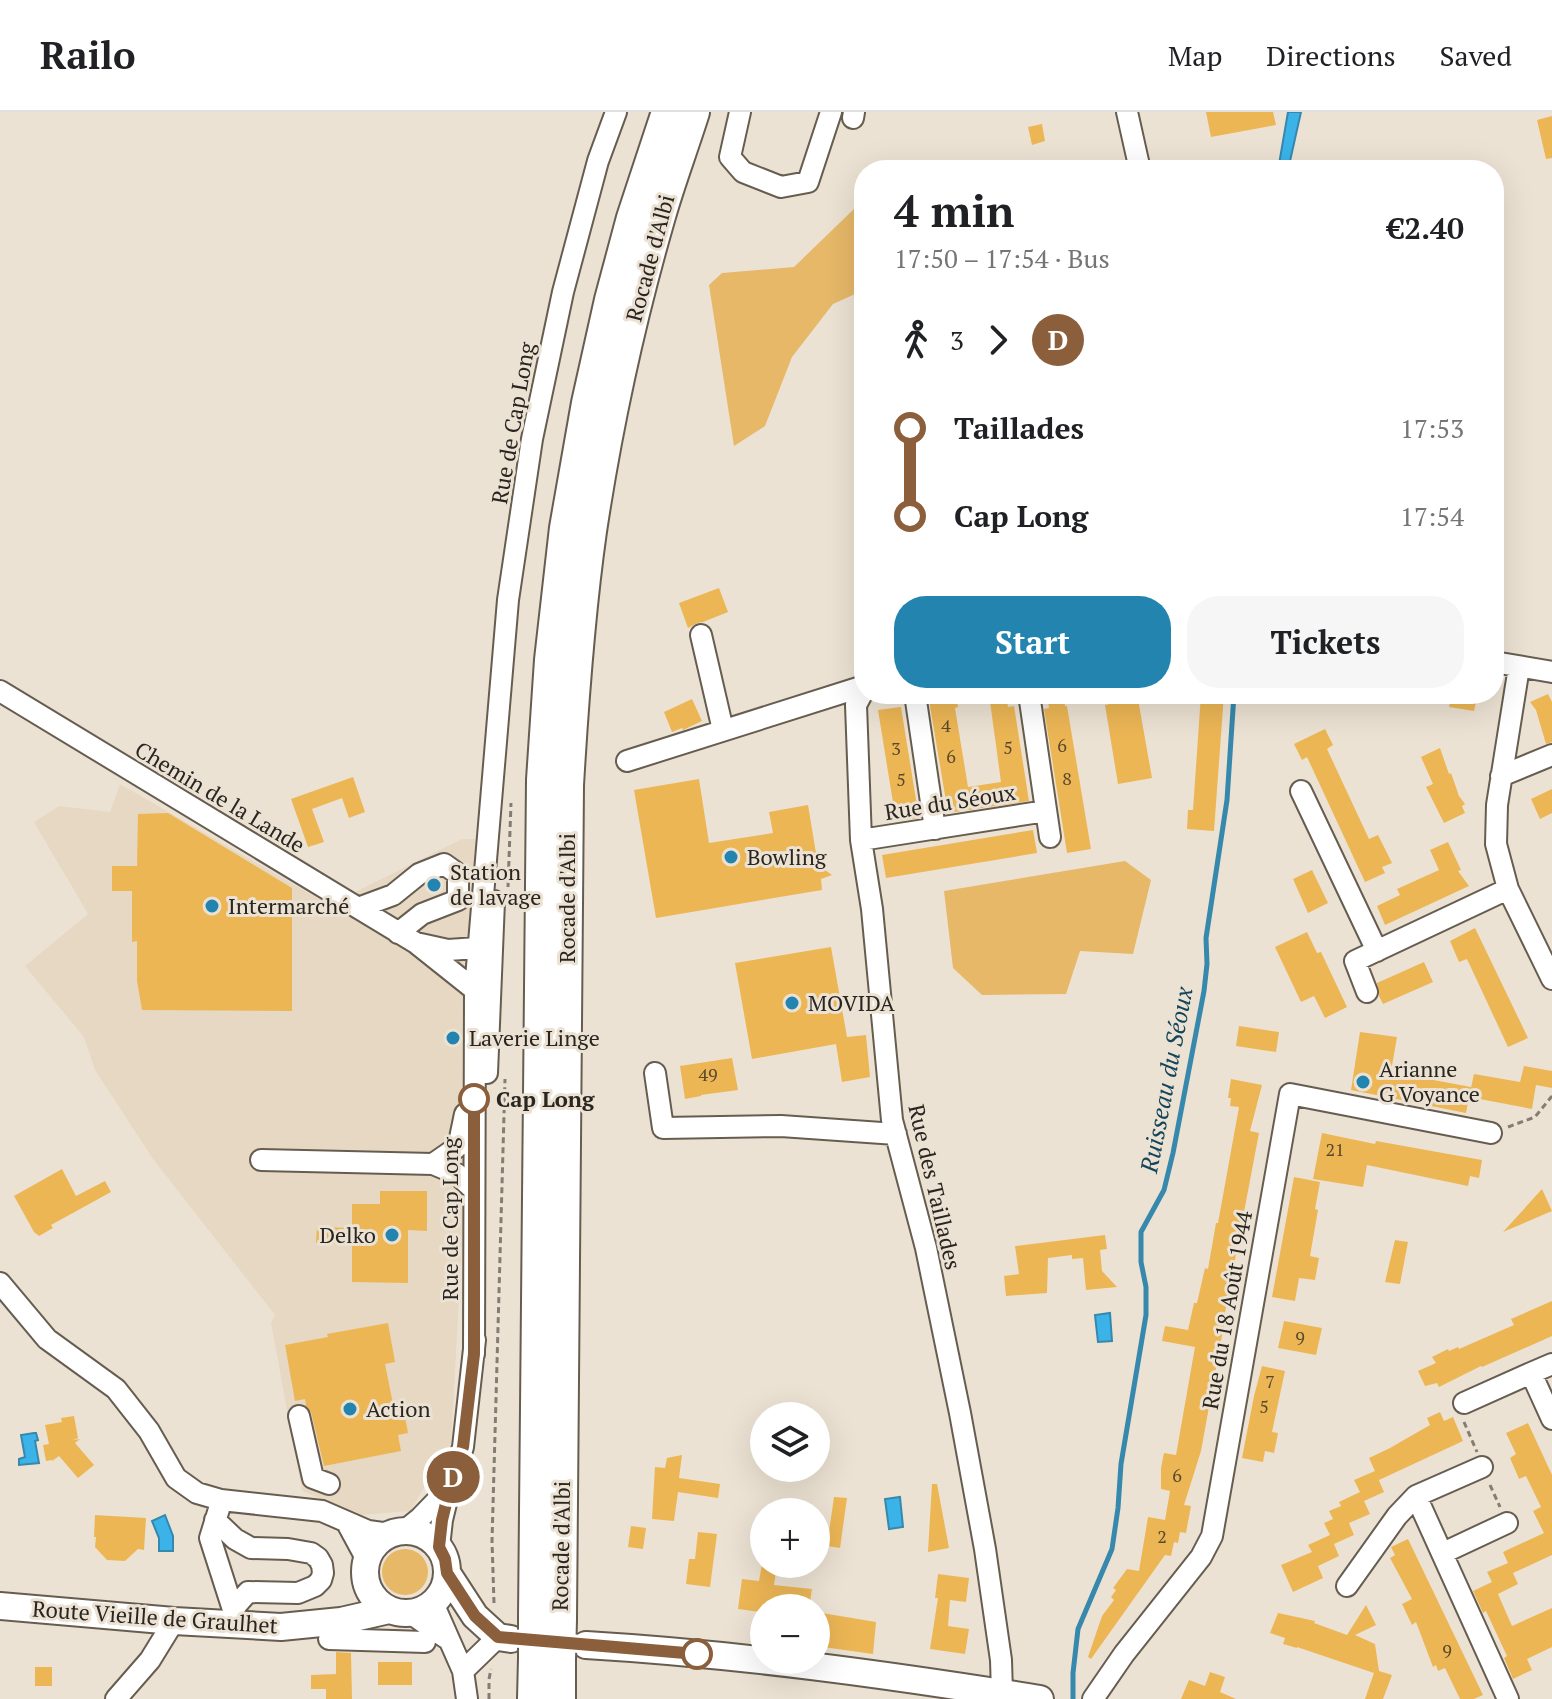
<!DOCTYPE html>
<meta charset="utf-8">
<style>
:root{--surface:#fff;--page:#f6f6f6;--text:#202124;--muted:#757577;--line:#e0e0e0;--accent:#2284af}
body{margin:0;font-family:"PT Serif",serif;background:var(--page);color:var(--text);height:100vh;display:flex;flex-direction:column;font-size:30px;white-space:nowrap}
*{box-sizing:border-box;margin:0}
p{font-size:26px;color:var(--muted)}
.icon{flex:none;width:44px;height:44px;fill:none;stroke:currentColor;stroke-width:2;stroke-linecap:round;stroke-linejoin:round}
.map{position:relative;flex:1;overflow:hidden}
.drawer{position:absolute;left:854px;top:48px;width:650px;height:544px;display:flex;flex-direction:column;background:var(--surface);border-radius:32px;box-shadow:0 8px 32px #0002}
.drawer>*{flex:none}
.badge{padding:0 16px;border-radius:26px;font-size:28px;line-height:52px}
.buttons{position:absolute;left:750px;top:1290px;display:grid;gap:16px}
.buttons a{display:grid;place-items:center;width:80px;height:80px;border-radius:50%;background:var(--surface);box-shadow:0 8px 32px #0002;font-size:40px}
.map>.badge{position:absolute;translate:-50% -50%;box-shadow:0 0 0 4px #fff}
.legs{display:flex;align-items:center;gap:12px;height:88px;padding:0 40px;font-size:26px}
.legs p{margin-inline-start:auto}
.summary{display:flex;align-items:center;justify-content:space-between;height:136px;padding:0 40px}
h1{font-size:44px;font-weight:700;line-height:60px}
.cta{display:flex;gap:16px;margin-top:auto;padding:16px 40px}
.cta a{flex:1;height:92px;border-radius:32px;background:var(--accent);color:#fff;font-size:32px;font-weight:700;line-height:92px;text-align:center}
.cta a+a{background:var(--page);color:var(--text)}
ul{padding:0 40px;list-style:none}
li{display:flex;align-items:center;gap:28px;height:88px;font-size:30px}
li i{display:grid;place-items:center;width:12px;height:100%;margin:0 10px;background:currentColor}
li i::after{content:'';width:20px;height:20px;margin:-10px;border:6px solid;border-radius:50%;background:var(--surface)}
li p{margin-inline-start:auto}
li:first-child i{background:linear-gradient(#0000 50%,currentColor 0)}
li:last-child i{background:linear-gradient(currentColor 50%,#0000 0)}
header{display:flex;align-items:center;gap:48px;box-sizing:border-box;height:112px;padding:0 40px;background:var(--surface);border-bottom:2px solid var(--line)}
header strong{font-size:38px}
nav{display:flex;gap:44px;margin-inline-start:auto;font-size:28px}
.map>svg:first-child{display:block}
.built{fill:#e6d8c2}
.green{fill:#e6b868}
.water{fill:#3bb3e9;stroke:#3688ad;stroke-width:2}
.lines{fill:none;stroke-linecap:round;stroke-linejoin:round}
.stream{stroke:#3688ad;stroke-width:5}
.building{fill:#ecb655}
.minor-casing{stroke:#665d50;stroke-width:24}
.major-casing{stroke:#665d50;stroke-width:30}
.highway-casing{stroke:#665d50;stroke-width:34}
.path{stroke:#847d73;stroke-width:3;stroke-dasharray:6 4;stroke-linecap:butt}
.minor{stroke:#fff;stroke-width:20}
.major{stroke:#fff;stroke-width:26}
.highway{stroke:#fff;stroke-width:30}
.highway-bridge-casing{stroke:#665d50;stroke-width:34;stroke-linecap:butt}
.highway-bridge{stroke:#fff;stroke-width:30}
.line-1-casing{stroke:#fff;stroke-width:18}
.line-1{stroke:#8b5e3c;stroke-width:12}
.poi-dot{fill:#2284af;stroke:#ece2d3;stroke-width:3}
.stop-1-dot{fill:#fff;stroke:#8b5e3c;stroke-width:4}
.labels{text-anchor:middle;stroke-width:6;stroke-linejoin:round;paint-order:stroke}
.number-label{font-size:18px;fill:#5a492d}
.street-label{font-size:22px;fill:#292520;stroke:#ece2d3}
.poi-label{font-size:22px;fill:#292520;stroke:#ece2d3;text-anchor:start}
.stop-label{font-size:22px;font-weight:bold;fill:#292520;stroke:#ece2d3;text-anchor:start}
.water-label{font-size:24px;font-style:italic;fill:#14455b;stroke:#ece2d3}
</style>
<header>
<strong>Railo</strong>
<nav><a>Map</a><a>Directions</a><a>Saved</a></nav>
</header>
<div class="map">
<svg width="1552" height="1587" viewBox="0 0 1552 1587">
<rect width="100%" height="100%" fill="#ece2d3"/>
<path class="built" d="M120 672 329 793 462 727H476L462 1133 451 1331 410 1399 361 1403 302 1379 271 1211 275 1203 153 1047 95 958 84 925 25 854 88 802 34 710 59 694 110 700Z"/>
<path class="green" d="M855 96 864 102V178L833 192 792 245 765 314 734 334 709 173 722 161 794 155Z
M1125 749 1151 768 1133 842 1080 839 1066 882 982 883 953 856 944 779Z
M382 1460a23 23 0 1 1 46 0a23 23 0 1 1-46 0Z"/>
<path class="water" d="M1288 0H1301L1288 58H1278Z
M1110 1201 1112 1229 1098 1230 1095 1203Z
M34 1321H36L38 1328 35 1329 39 1351 19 1353V1347L25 1345 21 1323Z
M900 1385 903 1415 889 1417 885 1387Z
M165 1403 173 1424V1439H159V1426L152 1409Z"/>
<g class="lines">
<path class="stream" d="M1073 1587V1561L1078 1517 1112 1437 1118 1396 1121 1352 1146 1203V1175L1141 1150V1120L1164 1078 1173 1041 1204 879 1207 852 1206 826 1227 688 1234 582"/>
</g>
<path class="building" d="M1206 0H1273L1276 13 1211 25Z
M1552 4V46L1546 47 1537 8Z
M1042 12 1045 29 1032 33 1028 15Z
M719 476 728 500 703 510 697 511 688 516 679 491Z
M928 582H956L958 595 955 596 968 675 1001 670 989 582H1006L1008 595 1014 594 1029 689 948 701Z
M1047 582H1064L1065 594H1067L1091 737 1067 741 1044 597 1049 596Z
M1201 582H1224L1214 719 1187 717 1188 698H1193Z
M1452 582H1478L1474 599 1449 595Z
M1548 582 1552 590V630L1546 632 1536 598 1530 590Z
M692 587 702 609 685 617 683 618 682 616 672 620 664 600Z
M1138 587 1152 666 1118 672 1105 593Z
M901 595 919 706 896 709 878 598Z
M1325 617 1333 633 1327 637 1369 727 1378 723 1392 751 1382 755 1385 761 1365 770 1307 645 1302 648 1294 632Z
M1440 636 1449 662 1451 661 1459 684 1465 692 1462 694 1465 701 1444 711 1426 675 1433 672 1421 645Z
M353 665 365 700 349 706 342 686 312 697 324 730 308 735 291 687Z
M699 667 709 731 773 721 769 700 808 693 818 753 832 763 821 767 822 778 656 806 634 678Z
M1552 677V701L1540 707 1531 687Z
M168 701 292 776V899L142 898 137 869V829L132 830V779H112V754H137L138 702Z
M1033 718 1037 741 886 766 882 743Z
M1448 730 1461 758 1458 759 1469 774 1385 813 1377 794 1400 783 1397 777 1439 758 1430 738Z
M1312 758 1328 791 1308 801 1293 767Z
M1475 816 1528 926 1508 935 1467 847 1459 850 1450 829Z
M1307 820 1317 841 1321 840 1347 895 1325 906 1314 884 1301 890 1275 835Z
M831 835 847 925 866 923 870 965 842 970 836 932 752 947 735 851Z
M1424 850 1433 870 1383 892 1379 884 1377 871Z
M1239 914 1279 920 1276 940 1236 934Z
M1360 920 1397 925 1391 960 1471 975 1466 1001 1351 978Z
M732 946 738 978 701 983V984L685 987 680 954Z
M1524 954 1552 959V976L1536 973 1532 997 1469 985 1474 962 1520 970Z
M1231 967 1262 973 1250 1019 1259 1021 1224 1206 1225 1207 1201 1339 1184 1393 1191 1394 1186 1421 1180 1420 1178 1431 1174 1430 1171 1444 1165 1443 1091 1547 1088 1545 1102 1504 1114 1488 1111 1485 1116 1478 1113 1476 1127 1457 1139 1459 1148 1405 1165 1408 1170 1379 1161 1377V1356L1164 1341 1176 1343 1195 1235 1162 1229 1165 1214 1188 1218 1194 1191H1197L1205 1156 1208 1157 1216 1111H1218L1239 995 1230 994 1231 986H1228Z
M1322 1021 1375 1032 1376 1029 1482 1048 1479 1066 1470 1064 1468 1074 1367 1053 1363 1075 1313 1067Z
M62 1057 76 1084 105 1069 111 1080 51 1113 53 1116 39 1124 34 1120 14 1084Z
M1294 1065 1320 1070 1315 1097 1318 1098 1310 1144 1319 1146 1315 1168 1299 1166 1295 1189 1272 1185Z
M1542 1077 1552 1099 1503 1120Z
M380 1079H427V1119L408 1118V1171L352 1170V1132L316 1131 317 1115 352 1116V1092H380Z
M1105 1123 1107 1137 1100 1138 1102 1159 1117 1175 1086 1178 1083 1146 1072 1147V1143L1048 1146 1047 1181 1006 1184 1004 1164 1019 1162 1015 1134Z
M1395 1128 1408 1130 1400 1172 1385 1170Z
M1552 1189V1224L1482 1255 1481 1254 1439 1275 1437 1271 1425 1274 1418 1259 1436 1251 1432 1245 1448 1237 1449 1239 1458 1235 1459 1237 1514 1213 1511 1207Z
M1284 1209 1322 1216 1316 1243 1278 1236Z
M388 1211 395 1250 385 1252 396 1307 405 1305 408 1321 398 1323 401 1339 324 1354 311 1300 306 1294 305 1287 295 1289 285 1233 328 1225 327 1222Z
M1262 1254 1285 1259 1272 1320 1278 1321 1274 1341 1265 1339 1263 1350 1242 1346 1254 1284Z
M1440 1300 1444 1309 1453 1305 1463 1329 1379 1368 1369 1346 1390 1336 1430 1313 1427 1306Z
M74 1304 78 1326 73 1328 80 1327 75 1331 94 1353 78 1366 59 1344 52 1349V1348L46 1349 43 1333 49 1332 45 1313 62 1310 61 1306Z
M1528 1311 1552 1363V1443L1513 1461 1518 1472 1498 1482 1512 1514 1552 1496V1535L1527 1547 1532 1558 1513 1567 1504 1546 1507 1544 1486 1499 1483 1501 1473 1479 1492 1470 1487 1460 1508 1451 1503 1440 1544 1421 1533 1399 1541 1395 1526 1364 1519 1367 1510 1346 1516 1342 1506 1321Z
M682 1343 679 1366 720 1372 718 1386 678 1380 674 1409 652 1407 655 1355 665 1356 667 1346Z
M1375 1359 1384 1380 1364 1389 1370 1402 1349 1411 1354 1423 1334 1432 1339 1444 1318 1454 1323 1466 1293 1480 1281 1453 1312 1440 1308 1433 1330 1423 1324 1411 1333 1407 1329 1399 1341 1394 1339 1390 1360 1380 1354 1368Z
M932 1372H937L949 1436 928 1440Z
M834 1385 847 1386 840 1436 827 1434Z
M95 1403 146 1406 144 1438 138 1437 125 1449 107 1448 95 1435 96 1425H94Z
M631 1414 646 1416 643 1437 628 1435Z
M698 1420 717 1422 710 1475 686 1472 689 1447H695Z
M1408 1427 1483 1583 1474 1587H1460L1445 1556 1438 1559 1436 1553 1433 1555 1416 1510 1412 1513 1402 1492 1412 1487 1390 1446 1395 1443 1391 1435Z
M762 1452H777L774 1473 812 1477 809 1496H761L760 1500 738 1497 742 1467 759 1469Z
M938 1462 969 1466 966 1490 950 1488 948 1514 969 1517 965 1542 930 1537 938 1486H935Z
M1366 1493 1376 1513 1355 1523 1375 1532 1379 1559 1392 1563 1383 1587H1365L1374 1561 1297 1535V1536L1283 1532 1285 1526 1270 1521 1278 1501 1315 1509 1314 1511 1347 1523Z
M816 1500 876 1510 873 1542 816 1534Z
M336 1540 351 1541 352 1587H326V1577H311V1563L336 1562Z
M378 1550H412V1573H378Z
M35 1555H52V1574H35Z
M1210 1560 1225 1565 1220 1580 1236 1587H1181L1189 1568 1205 1574Z"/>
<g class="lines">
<g class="minor-casing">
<path id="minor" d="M740 0 730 45 743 60 781 75 808 70 831 0
M1127 0 1140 58
M853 6 854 0
M701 523 723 618
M1494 550 1552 560
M1519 555 1497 693 1496 732 1508 777 1552 867
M864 578 856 593 861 728 872 797 892 1008 926 1136 960 1301 985 1437 1001 1548 1002 1581
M0 579 416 831 475 878 485 864 477 836 448 838 416 831
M915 582 935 717
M1029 582 1050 725
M627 649 864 574
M1501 664 1552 643
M1301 679 1377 839
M861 728 1046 699
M358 796 393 783 419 762 444 752 458 762V788L422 802 398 821
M1367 880 1355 849 1508 777
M487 961 494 789
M655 961 663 1016 781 1014 896 1022
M261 1048 433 1052 457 1062 473 1077
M433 1052 456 1036 460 1026 465 1002
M0 1171 47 1227 116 1277 149 1319 176 1366 197 1381 221 1388 322 1399 368 1419 390 1422
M474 1242 475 878 508 488 532 327 563 180 598 49 616 0
M1531 1261 1552 1252
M1464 1291 1531 1261 1552 1307
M299 1304 313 1366 329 1372
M1416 1384 1482 1355
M219 1397 210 1426 236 1507
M215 1408 235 1427 251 1436 288 1437 311 1441 318 1446 322 1453 323 1461 321 1468 315 1474 298 1481 248 1480 233 1497
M347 1411 367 1448
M404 1419 420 1406 450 1375
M439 1435 442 1408 450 1375 463 1335 475 1228
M1443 1441 1507 1411
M1347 1474 1397 1404 1416 1384 1508 1587
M433 1491 463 1559 467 1587
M410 1501 446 1526
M329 1527 425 1530
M463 1559 498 1525
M116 1587 150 1548 174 1509
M1093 1587 1124 1542 1201 1445 1212 1424 1290 982 1491 1021"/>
</g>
<g class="major-casing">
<path id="major" d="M365 1460a41 41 0 1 1 82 0a41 41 0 1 1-82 0Z
M447 1461 475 1504 498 1525 511 1527
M0 1494 174 1509 281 1515 341 1509 389 1498
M586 1533C738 1542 890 1563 1040 1587"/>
</g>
<g class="highway-casing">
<path id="highway" d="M534 1505 542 668 550 548 565 416 587 291 610 188 632 106 667 0
M561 1507 568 673C573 588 579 503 591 419 607 313 630 207 660 104 670 69 683 35 694 0
M560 1548V1587
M533 1587 534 1546"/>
</g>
<path class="path" d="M508 775 511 691
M1508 1015 1535 1005 1552 984
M1464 1310 1477 1340
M1490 1373 1500 1395
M494 1491 492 1429 505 967
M489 1587V1567L491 1557"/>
<use href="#minor" class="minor"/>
<use href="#major" class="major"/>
<use href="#highway" class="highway"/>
<g class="highway-bridge-casing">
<path id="highway-bridge" d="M534 1546V1505
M560 1548 561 1507"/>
</g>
<use href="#highway-bridge" class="highway-bridge"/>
</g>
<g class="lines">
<g class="line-1-casing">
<path id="line-1" d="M474 987V1242L463 1335 450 1375 442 1408 439 1435 445 1447 447 1461 475 1504 498 1525 697 1542"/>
</g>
<use href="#line-1" class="line-1"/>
</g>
<g class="poi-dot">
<circle cx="731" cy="745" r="8"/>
<circle cx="434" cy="773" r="8"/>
<circle cx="212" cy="794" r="8"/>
<circle cx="792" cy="891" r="8"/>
<circle cx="453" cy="926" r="8"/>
<circle cx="1363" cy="970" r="8"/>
<circle cx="392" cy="1123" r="8"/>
<circle cx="350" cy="1297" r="8"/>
</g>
<g class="stop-1-dot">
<circle cx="474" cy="987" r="14"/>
<circle cx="697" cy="1542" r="14"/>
</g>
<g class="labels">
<g class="number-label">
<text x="946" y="620">4</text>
<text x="1062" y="640">6</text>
<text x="1008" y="642">5</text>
<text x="896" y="643">3</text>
<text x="951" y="651">6</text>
<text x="1067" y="673">8</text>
<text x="901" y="674">5</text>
<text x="708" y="969">49</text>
<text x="1335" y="1044">21</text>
<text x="1300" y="1232">9</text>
<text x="1270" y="1276">7</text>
<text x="1264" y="1301">5</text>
<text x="1177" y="1370">6</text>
<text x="1162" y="1431">2</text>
<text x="1447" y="1545">9</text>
</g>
<g class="street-label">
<text transform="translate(650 146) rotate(-75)" y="8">Rocade d'Albi</text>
<text transform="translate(513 311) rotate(-80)" y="8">Rue de Cap Long</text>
<text transform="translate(220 685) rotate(31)" y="8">Chemin de la Lande</text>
<text transform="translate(950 690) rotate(-9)" y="8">Rue du Séoux</text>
<text transform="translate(567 786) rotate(-90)" y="8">Rocade d'Albi</text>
<text transform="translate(935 1075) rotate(77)" y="8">Rue des Taillades</text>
<text transform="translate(450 1107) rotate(-90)" y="8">Rue de Cap Long</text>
<text transform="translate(1227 1198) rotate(-80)" y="8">Rue du 18 Août 1944</text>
<text transform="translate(561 1434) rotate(-89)" y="8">Rocade d'Albi</text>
<text transform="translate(155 1505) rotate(4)" y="8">Route Vieille de Graulhet</text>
</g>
<g class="poi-label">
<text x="747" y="753">Bowling</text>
<text x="450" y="768">Station<tspan x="450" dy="25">de lavage</tspan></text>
<text x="228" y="802">Intermarché</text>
<text x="808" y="899">MOVIDA</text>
<text x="469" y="934">Laverie Linge</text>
<text x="1379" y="965">Arianne<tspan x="1379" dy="25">G Voyance</tspan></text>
<text x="376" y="1131" text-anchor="end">Delko</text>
<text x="366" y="1305">Action</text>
</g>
<g class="stop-label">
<text x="496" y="995">Cap Long</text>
</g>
<g class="water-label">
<text transform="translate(1167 968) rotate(-79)" y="8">Ruisseau du Séoux</text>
</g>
</g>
</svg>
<div class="buttons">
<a><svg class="icon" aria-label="layers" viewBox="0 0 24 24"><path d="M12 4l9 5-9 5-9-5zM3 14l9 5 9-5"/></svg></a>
<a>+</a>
<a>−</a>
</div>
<b class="badge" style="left:453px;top:1365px;background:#8b5e3c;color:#fff">D</b>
<section class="drawer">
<div class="summary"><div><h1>4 min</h1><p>17:50 – 17:54 · Bus</p></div><b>€2.40</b></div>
<div class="legs"><svg class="icon" aria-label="walk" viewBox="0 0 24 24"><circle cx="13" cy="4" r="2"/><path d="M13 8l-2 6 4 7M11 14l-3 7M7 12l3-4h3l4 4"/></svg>3<svg class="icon" aria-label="forward" viewBox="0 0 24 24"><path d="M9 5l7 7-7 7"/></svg><b class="badge" style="background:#8b5e3c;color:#fff">D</b></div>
<ul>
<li><i style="color:#8b5e3c"></i><b>Taillades</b><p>17:53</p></li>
<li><i style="color:#8b5e3c"></i><b>Cap Long</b><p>17:54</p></li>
</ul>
<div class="cta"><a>Start</a><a>Tickets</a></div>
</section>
</div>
